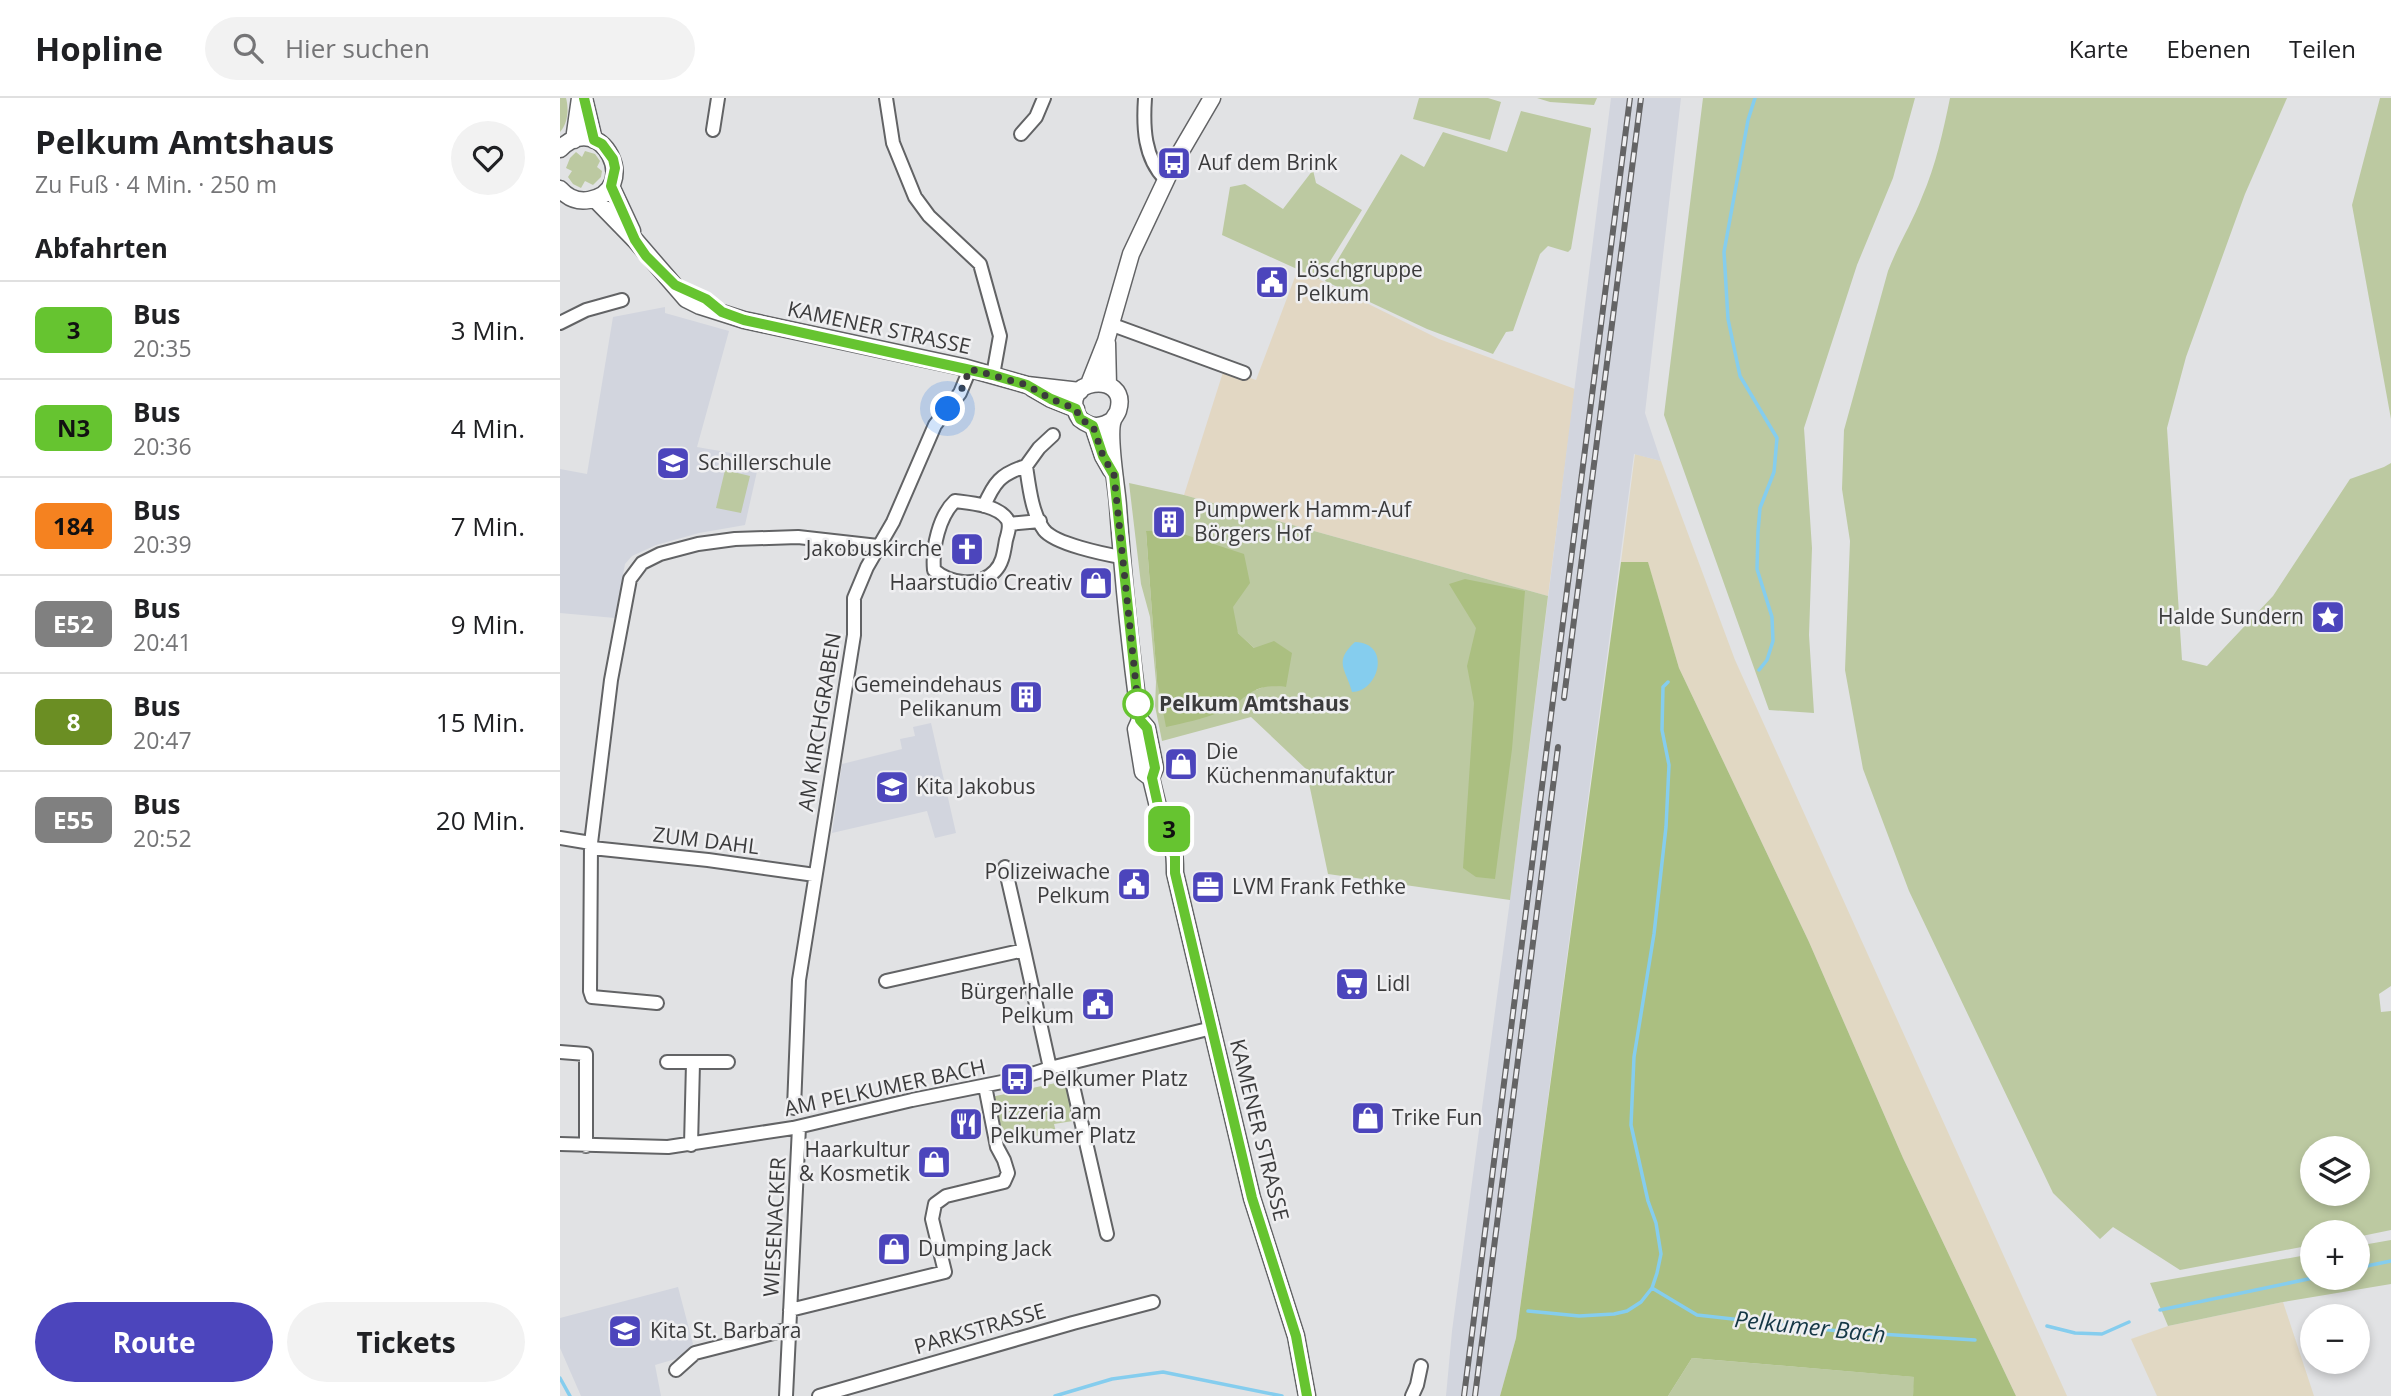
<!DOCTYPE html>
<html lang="de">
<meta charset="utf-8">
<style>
:root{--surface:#fff;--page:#f2f2f2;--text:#202124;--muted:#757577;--line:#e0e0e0;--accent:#4c45bc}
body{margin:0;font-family:"Open Sans",sans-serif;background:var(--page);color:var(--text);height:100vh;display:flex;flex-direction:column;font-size:26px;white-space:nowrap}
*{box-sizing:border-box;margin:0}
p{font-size:23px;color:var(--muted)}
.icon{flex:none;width:38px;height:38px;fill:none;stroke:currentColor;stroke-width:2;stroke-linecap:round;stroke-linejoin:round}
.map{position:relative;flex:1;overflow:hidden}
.sheet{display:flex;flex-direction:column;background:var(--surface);width:560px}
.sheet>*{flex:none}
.badge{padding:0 14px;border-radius:10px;font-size:24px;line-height:46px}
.tools{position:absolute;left:1740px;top:1038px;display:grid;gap:14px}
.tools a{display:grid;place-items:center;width:70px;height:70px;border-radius:50%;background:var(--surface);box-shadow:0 4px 10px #0003;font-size:35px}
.you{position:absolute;width:35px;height:35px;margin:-18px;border:5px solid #fff;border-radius:50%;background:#1a73e8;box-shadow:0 0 0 10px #1a73e833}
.map>.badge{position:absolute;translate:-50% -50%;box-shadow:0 0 0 4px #fff}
h2{padding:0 35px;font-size:26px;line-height:63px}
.round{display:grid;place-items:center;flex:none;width:74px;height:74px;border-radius:37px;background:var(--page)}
.overview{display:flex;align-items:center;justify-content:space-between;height:119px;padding:0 35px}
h1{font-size:33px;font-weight:700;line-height:52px}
.cta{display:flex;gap:14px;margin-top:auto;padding:14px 35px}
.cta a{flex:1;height:80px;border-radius:42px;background:var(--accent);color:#fff;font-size:28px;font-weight:700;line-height:80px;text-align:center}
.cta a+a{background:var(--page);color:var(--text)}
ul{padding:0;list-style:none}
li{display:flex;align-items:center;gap:21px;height:98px;padding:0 35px;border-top:2px solid var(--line)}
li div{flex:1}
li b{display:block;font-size:26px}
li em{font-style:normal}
li .badge{min-width:77px;font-weight:700;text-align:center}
header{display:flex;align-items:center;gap:42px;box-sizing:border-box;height:98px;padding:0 35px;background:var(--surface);border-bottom:2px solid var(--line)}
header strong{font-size:33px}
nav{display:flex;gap:38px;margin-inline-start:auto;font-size:24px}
.search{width:490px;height:63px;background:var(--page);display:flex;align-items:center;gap:18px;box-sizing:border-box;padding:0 24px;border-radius:38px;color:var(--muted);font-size:26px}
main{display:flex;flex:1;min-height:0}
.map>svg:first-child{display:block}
.commercial{fill:#e2d7c3}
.industrial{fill:#e1d8c3}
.built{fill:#d2d5de}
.green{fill:#bcc9a1;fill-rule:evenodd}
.forest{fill:#abbf81}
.water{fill:#85cdee}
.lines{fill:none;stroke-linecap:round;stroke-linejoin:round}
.stream{stroke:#85cdee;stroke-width:3.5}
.street-casing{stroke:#626365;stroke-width:16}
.secondary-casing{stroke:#626365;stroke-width:19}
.street{stroke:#fff;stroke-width:12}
.secondary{stroke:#fff;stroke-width:16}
.rail-casing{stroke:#646465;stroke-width:6}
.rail{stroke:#efeff1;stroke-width:3.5;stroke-dasharray:10;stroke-linecap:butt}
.line-casing{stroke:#fff;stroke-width:16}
.line{stroke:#66c430;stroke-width:10}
.walk{stroke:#3b3b3c;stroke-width:7;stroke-dasharray:0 12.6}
.stop-dot{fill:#fff;stroke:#66c430;stroke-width:3.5}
.labels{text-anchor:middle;stroke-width:5;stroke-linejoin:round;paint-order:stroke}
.poi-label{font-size:21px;fill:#3b3b3c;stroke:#efeff1;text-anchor:start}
.street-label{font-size:21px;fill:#3b3b3c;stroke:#efeff1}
.stop-label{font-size:21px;font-weight:bold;fill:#3b3b3c;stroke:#efeff1;text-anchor:start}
.water-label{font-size:23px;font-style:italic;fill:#153745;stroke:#efeff1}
</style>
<header>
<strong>Hopline</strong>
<div class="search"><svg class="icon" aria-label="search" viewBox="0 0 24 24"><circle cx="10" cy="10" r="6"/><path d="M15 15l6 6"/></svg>Hier suchen</div>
<nav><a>Karte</a><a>Ebenen</a><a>Teilen</a></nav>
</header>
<main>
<section class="sheet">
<div class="overview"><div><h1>Pelkum Amtshaus</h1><p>Zu Fuß · 4 Min. · 250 m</p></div><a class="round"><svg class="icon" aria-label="heart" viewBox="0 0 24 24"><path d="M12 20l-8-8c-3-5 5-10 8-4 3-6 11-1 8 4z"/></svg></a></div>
<h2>Abfahrten</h2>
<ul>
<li><span class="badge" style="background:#66c430;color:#111">3</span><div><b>Bus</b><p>20:35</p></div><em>3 Min.</em></li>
<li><span class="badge" style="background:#66c430;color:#111">N3</span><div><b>Bus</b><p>20:36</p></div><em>4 Min.</em></li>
<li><span class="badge" style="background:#f58220;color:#111">184</span><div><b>Bus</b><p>20:39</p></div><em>7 Min.</em></li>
<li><span class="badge" style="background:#808080;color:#fff">E52</span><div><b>Bus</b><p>20:41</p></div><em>9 Min.</em></li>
<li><span class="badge" style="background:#6b8e23;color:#fff">8</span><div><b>Bus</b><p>20:47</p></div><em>15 Min.</em></li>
<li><span class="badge" style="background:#808080;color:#fff">E55</span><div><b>Bus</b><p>20:52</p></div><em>20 Min.</em></li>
</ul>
<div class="cta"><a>Route</a><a>Tickets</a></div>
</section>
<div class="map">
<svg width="1831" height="1298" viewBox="0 0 1831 1298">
<rect width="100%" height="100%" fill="#e1e2e4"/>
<path class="commercial" d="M738 171 879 241 1015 291 988 498 624 397 664 271 696 282Z"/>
<path class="industrial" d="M1075 356 1101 363 1175 562 1507 1298H1456L1343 1060 1249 844 1119 570 1088 465 1061 464Z
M1723 1204 1754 1298H1597L1571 1241 1608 1228Z"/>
<path class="built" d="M1051 0H1121L1085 315 1101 363 1074 356 956 1240 940 1298H886L892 1233 950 802Z
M105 209V215L169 233 137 349 200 360 185 427 139 435 96 447 72 458 65 466 55 520 0 515V371L27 376 53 219Z
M371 625 396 735 375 740 367 713 272 735 282 666 342 651 340 641 355 638 353 629Z
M118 1189 133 1246 119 1260 95 1267 101 1298H21L0 1250V1220Z"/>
<path class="green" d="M0 0H6C9 11 8 25 0 34Z
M859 0H928L941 4 930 42 853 21Z
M977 0H1037L1034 7 990 4Z
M1143 0H1355L1333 80 1297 167 1244 330 1252 450 1249 537 1254 615 1209 612 1104 317Z
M1390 0H1727L1685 96 1626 259 1607 330 1622 562 1647 568 1713 498 1790 381 1824 369 1831 365V888L1819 896 1821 914 1831 913V1132L1797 1139V1134H1752V1147L1620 1172 1553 1129 1540 1141 1493 1095 1349 793 1303 671 1285 572 1290 443 1282 391 1284 332 1328 173C1338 147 1352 125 1362 99 1376 67 1383 34 1390 0ZM1752 1050H1797V1096H1752Z
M1820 0H1831V321L1792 107Z
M961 13 1031 30V32L1011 151 1008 154 988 148 980 156 953 233 946 234 933 256 867 231 765 183 841 56 864 69 883 34 947 54Z
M25 53 35 56 40 63 37 69 42 73 41 79 33 87 25 83 21 90 13 86 8 79 12 73 6 70 10 60 16 54 22 59Z
M753 72 756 85 802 112 759 181 662 137 670 89 685 86 723 111Z
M165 372 190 378 181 415 156 410Z
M569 385 624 397 988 498 950 802 768 776 746 671 691 619 602 643 595 608 596 584 590 519 581 486ZM586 433 667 512 678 535 694 550 726 589 708 587 696 592 597 583Z
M505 983 513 1023 494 1026 496 1034 447 1045 439 1039 431 999Z
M1831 1142V1186L1723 1204 1608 1228 1590 1185 1752 1156V1180H1797V1148Z
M1132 1260 1355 1279 1353 1298H1108Z"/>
<path class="forest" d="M611 432 684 456 690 485 673 509 678 535 694 550 714 543 732 555 726 589C689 584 689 602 660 614 643 621 624 625 606 629L597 583 586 433Z
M1061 464H1088L1119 570 1249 844 1343 1060 1456 1298H1353L1354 1279 1132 1260 1108 1298H940L956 1240Z
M905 481 965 493 952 651 935 781 916 779 903 770 914 605 907 568 916 530 889 486Z"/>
<path class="water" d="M795 544C832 545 819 594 792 594 786 571 773 564 795 544Z"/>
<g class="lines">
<path class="stream" d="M1195 0 1188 22 1164 154 1168 221 1180 278 1217 340 1214 374 1200 410 1198 434 1197 471 1212 519 1213 543 1207 562 1199 572
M1797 1170 1831 1163
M1092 1190 1137 1217 1288 1234 1415 1242
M1600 1212 1753 1180
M968 1213 1019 1218 1054 1216 1067 1213 1081 1204 1092 1190 1097 1175 1101 1156 1096 1125 1088 1103 1071 1027 1074 959 1094 836 1106 729 1109 667 1102 632 1103 589 1108 584
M1487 1228 1515 1235 1542 1236 1569 1224
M0 1280 10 1298
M495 1298 552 1281 603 1274 722 1298"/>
<g class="street-casing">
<path id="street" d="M326 0 333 45 355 99 369 118 420 166 440 238 433 277
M585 0C583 29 584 60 605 81
M153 32 158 0
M461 36 476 19 484 0
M0 225 26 212 62 202
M550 226 684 275
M493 337 479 350 466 368C469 388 472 416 484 432 495 446 544 456 561 459
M395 403C411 405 437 407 447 421 451 427 448 435 446 442 444 453 443 465 435 473 419 490 390 486 374 472 372 450 379 418 395 403Z
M424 408C434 385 440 376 466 368
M449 426 480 423
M0 740 31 745
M32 750 148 762 255 777
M445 769 464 852
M326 883 464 852 490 970
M97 905 32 899 30 893 31 745 51 582 70 481 82 465 100 456 138 446 175 441 238 439 318 448
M0 954 26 956V1048
M107 964H168
M508 966 547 1136
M234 1010 239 882 294 537V500L307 469 333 424 375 327 400 295 410 271
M0 1046 108 1049 233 1030 352 1002 457 981 490 970 652 930
M131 1047 133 965
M230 1212 385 1174 372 1121 375 1106 386 1098 444 1084 448 1075 444 1062 437 1049 425 988
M116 1272 135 1255 229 1231
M226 1298 239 1029
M259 1298 513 1225 593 1204
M852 1298 857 1287 861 1268"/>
</g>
<g class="secondary-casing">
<path id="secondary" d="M24 0 34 42
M14 42 20 0
M0 51C42 9 82 93 29 102 18 104 8 100 0 91
M51 88 72 133
M35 101 75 142 126 201 140 208 184 222 403 269 467 287 520 293
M547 245 548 287
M529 286 546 243 571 156 614 65 652 0
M472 290 491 301 516 311
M553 322C541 330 531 330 520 321 493 280 571 271 558 313 557 316 554 319 553 322 547 337 557 390 558 408 563 479 570 551 580 622L576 631 583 674 591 680
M533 328 543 358 551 372
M580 622 587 630 595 670 591 680 601 721 598 730
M601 721C614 734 615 757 615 775L692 1100 736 1238 747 1298"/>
</g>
<use href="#street" class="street"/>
<use href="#secondary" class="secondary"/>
<g class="rail-casing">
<path id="rail" d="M1004 600 1081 0
M904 1298 1070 0
M915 1298 998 649"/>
</g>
<use href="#rail" class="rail"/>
</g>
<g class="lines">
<g class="line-casing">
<path id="line" d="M24 0 34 42 42 46 53 61 55 70 51 88 75 142 86 158 115 187 146 201 162 214 184 222 433 277 467 287 491 301 516 311 520 321 533 328 543 358 554 377 578 606 580 622 587 630 595 670 592 680 601 721 608 729 615 759V775L692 1100 736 1238 747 1298"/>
</g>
<use href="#line" class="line"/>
<path class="walk" d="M388 311 400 295 410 271 467 287 491 301 516 311 520 321 533 328 543 358 554 377 578 606"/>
</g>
<defs>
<g id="bus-square" transform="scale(1.75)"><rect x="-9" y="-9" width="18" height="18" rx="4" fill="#4c45bc" stroke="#efeff1"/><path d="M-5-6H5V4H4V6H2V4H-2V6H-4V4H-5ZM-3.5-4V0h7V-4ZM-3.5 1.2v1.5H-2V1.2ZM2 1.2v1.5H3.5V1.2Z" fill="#fff"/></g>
<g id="civic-square" transform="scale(1.75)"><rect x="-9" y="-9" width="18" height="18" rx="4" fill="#4c45bc" stroke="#efeff1"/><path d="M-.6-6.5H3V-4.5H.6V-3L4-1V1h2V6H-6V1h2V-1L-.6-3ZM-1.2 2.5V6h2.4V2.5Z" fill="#fff"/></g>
<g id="school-square" transform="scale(1.75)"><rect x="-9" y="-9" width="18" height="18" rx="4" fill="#4c45bc" stroke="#efeff1"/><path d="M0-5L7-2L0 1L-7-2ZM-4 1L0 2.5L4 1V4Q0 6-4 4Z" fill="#fff"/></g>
<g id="building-square" transform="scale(1.75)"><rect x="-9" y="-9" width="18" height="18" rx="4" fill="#4c45bc" stroke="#efeff1"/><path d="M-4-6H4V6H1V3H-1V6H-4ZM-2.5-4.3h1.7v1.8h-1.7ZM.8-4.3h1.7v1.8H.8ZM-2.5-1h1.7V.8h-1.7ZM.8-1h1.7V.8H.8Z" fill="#fff"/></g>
<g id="church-square" transform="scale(1.75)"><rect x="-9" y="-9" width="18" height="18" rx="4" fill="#4c45bc" stroke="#efeff1"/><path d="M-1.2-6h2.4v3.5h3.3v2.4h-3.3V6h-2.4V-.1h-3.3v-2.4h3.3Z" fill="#fff"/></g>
<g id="shop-square" transform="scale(1.75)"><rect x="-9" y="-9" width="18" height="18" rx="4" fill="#4c45bc" stroke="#efeff1"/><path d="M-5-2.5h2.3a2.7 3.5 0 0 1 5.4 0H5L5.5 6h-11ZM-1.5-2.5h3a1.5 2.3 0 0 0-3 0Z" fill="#fff"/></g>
<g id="sight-square" transform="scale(1.75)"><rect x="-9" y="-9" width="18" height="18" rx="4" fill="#4c45bc" stroke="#efeff1"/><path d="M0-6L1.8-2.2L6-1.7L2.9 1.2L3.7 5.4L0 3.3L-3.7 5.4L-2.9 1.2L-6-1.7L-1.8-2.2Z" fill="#fff"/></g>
<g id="office-square" transform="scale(1.75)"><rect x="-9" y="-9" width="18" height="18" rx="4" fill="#4c45bc" stroke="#efeff1"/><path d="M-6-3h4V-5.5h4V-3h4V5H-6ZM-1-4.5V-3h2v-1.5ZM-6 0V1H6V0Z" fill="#fff"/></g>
<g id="supermarket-square" transform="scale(1.75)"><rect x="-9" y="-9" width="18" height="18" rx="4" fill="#4c45bc" stroke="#efeff1"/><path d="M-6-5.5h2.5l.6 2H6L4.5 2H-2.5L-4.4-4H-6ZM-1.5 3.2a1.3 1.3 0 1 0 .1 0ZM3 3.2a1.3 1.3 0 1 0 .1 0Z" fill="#fff"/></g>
<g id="restaurant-square" transform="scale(1.75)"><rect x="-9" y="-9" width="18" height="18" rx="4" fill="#4c45bc" stroke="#efeff1"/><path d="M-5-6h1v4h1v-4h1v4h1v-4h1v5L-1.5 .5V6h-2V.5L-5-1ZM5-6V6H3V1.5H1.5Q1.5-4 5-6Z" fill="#fff"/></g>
</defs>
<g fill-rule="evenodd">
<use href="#bus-square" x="614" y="65"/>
<use href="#civic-square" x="712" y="184"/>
<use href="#school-square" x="113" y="365"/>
<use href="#building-square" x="609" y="424"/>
<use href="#church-square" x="407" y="451"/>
<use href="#shop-square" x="536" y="485"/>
<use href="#sight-square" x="1768" y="519"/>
<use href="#building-square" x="466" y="599"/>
<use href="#shop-square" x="621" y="666"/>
<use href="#school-square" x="332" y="689"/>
<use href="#civic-square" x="574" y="786"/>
<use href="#office-square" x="648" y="789"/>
<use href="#supermarket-square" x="792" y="886"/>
<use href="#civic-square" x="538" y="906"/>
<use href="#bus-square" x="457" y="981"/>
<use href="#shop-square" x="808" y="1020"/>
<use href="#restaurant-square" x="406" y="1026"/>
<use href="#shop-square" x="374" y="1064"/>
<use href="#shop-square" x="334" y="1151"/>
<use href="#school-square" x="65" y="1233"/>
</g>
<circle class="stop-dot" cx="578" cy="606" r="14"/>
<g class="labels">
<g class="poi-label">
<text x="638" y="72">Auf dem Brink</text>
<text x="736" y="179">Löschgruppe<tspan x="736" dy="24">Pelkum</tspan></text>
<text x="138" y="372">Schillerschule</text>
<text x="634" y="419">Pumpwerk Hamm-Auf<tspan x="634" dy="24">Börgers Hof</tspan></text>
<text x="382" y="458" text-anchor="end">Jakobuskirche</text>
<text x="512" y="492" text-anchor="end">Haarstudio Creativ</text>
<text x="1744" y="526" text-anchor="end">Halde Sundern</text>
<text x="442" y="594" text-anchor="end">Gemeindehaus<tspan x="442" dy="24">Pelikanum</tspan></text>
<text x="646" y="661">Die<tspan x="646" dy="24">Küchenmanufaktur</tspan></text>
<text x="356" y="696">Kita Jakobus</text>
<text x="550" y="781" text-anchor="end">Polizeiwache<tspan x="550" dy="24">Pelkum</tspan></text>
<text x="672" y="796">LVM Frank Fethke</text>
<text x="816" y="893">Lidl</text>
<text x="514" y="901" text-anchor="end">Bürgerhalle<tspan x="514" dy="24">Pelkum</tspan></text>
<text x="482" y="988">Pelkumer Platz</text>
<text x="430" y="1021">Pizzeria am<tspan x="430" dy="24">Pelkumer Platz</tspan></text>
<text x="832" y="1027">Trike Fun</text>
<text x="350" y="1059" text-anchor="end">Haarkultur<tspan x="350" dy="24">&amp; Kosmetik</tspan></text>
<text x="358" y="1158">Dumping Jack</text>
<text x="90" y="1240">Kita St. Barbara</text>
</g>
<g class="street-label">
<text transform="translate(319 230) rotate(12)" y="7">KAMENER STRASSE</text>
<text transform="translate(260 624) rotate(-81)" y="7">AM KIRCHGRABEN</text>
<text transform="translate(146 743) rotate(7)" y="7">ZUM DAHL</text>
<text transform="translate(325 990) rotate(-12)" y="7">AM PELKUMER BACH</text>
<text transform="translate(699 1032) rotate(76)" y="7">KAMENER STRASSE</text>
<text transform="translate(215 1129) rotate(-87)" y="7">WIESENACKER</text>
<text transform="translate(420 1231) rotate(-16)" y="7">PARKSTRASSE</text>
</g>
<g class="stop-label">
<text x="599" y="613">Pelkum Amtshaus</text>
</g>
<g class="water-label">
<text transform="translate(1250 1229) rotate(6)" y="8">Pelkumer Bach</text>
</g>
</g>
</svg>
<div class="tools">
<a><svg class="icon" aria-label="layers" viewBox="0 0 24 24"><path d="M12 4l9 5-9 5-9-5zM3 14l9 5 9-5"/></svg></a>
<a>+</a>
<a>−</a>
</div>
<div class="you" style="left:388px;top:311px"></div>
<b class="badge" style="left:609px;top:731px;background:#66c430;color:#111">3</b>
</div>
</main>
